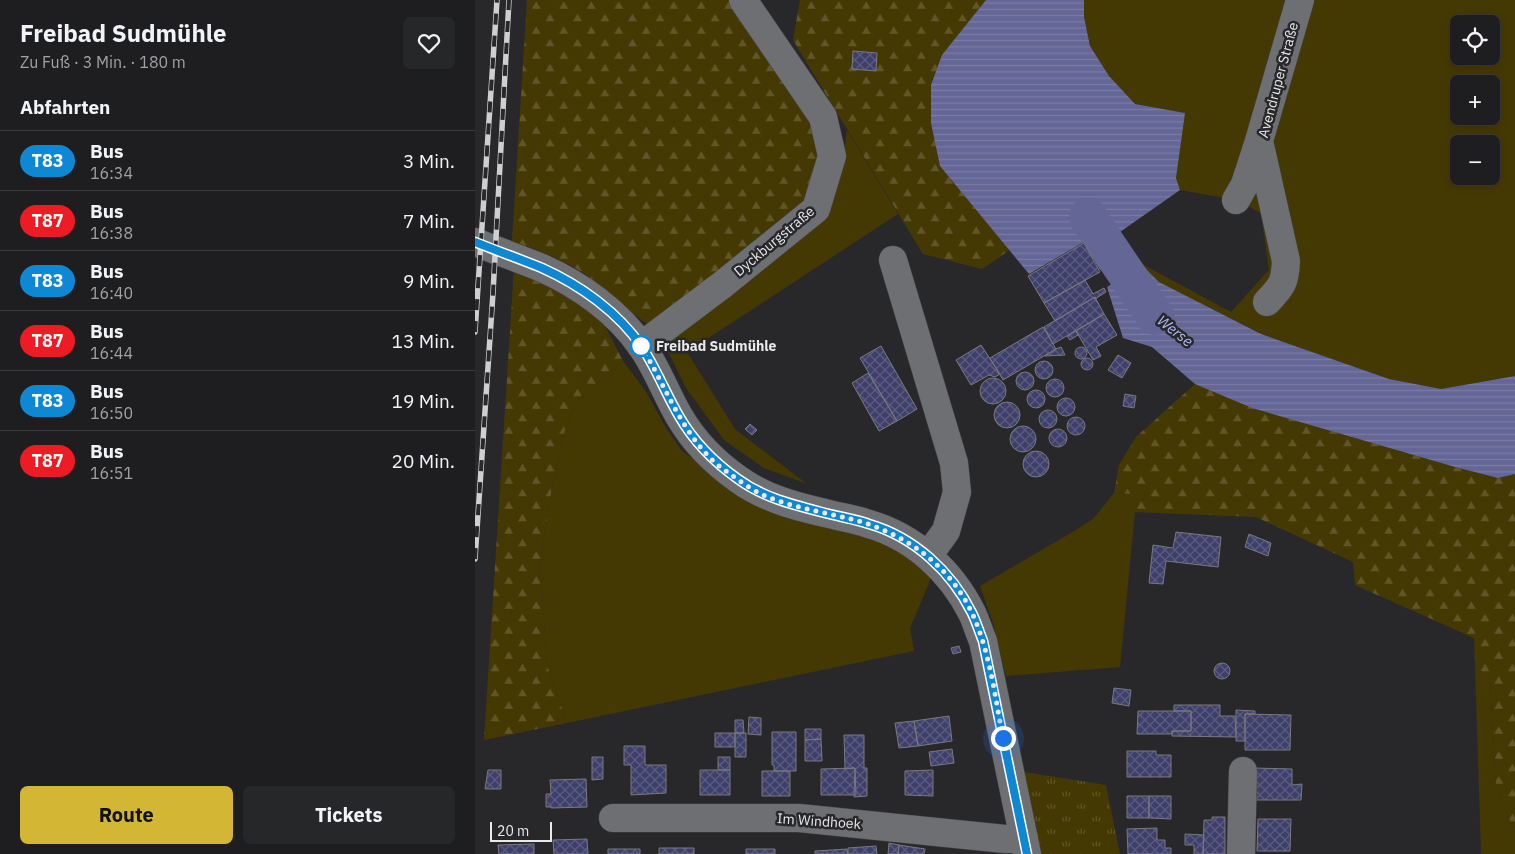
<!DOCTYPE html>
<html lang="de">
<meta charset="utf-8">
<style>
:root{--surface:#1e1e20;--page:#262729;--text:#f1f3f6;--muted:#a1a2a5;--line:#3c3c3e;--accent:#d4b635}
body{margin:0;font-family:"IBM Plex Sans",sans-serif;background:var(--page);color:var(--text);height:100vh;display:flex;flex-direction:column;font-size:19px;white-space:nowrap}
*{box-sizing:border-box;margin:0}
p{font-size:16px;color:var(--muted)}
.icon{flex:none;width:28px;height:28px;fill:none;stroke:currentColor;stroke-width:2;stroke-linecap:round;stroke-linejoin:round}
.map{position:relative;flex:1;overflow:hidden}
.panel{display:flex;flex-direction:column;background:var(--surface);width:475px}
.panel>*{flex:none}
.badge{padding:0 10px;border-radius:16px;font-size:18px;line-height:32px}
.tools{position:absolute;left:975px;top:15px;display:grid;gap:10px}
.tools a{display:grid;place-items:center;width:50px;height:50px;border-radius:8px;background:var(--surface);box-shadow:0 2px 8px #0003,0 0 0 1px var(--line);font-size:25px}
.scale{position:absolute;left:15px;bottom:12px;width:62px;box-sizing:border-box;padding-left:5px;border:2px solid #eaeaec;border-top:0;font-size:14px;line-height:18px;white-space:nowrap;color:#eaeaec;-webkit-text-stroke:4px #28282b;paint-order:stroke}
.you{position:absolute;width:25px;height:25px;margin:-12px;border:4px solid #fff;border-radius:50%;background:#1a73e8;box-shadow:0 0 0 8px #1a73e833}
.map>.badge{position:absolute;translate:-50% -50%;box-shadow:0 0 0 2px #fff}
h2{padding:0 20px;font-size:19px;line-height:45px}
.round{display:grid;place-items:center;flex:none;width:52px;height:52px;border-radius:8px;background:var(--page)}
.headline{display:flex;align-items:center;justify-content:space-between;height:85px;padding:0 20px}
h1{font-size:24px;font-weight:800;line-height:38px}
.action{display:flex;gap:10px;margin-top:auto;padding:10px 20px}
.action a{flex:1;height:58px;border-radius:8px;background:var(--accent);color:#111;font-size:20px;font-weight:800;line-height:58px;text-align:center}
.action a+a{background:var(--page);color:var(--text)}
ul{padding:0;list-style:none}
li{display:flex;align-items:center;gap:15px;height:60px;padding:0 20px;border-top:1px solid var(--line)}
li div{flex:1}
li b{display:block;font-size:19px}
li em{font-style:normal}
li .badge{min-width:55px;font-weight:700;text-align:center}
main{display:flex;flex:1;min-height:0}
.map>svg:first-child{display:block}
.grass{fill:#453903;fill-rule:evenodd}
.forest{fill:url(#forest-firs)}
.park{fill:url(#park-tufts)}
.water{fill:url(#water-rules)}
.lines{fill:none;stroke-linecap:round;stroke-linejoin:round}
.river{stroke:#646695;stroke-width:38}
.building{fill:url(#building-cross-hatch);stroke:#79797d}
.minor-casing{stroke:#454548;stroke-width:29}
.minor{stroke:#6e6f72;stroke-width:28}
.rail-casing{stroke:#cfcfd1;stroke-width:5.5}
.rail{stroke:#28282b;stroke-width:4;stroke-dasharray:11;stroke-linecap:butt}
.line-casing{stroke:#fff;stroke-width:11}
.line{stroke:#0e88d3;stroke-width:8}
.walk{stroke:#eaeaec;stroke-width:5;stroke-dasharray:0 9}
.stop-dot{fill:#fff;stroke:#0e88d3;stroke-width:2.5}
.labels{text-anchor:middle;stroke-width:5;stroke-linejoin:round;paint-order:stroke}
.street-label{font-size:14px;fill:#eaeaec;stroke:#28282b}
.stop-label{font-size:14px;font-weight:bold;fill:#eaeaec;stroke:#28282b;text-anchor:start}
.water-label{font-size:15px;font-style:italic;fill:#b5baf4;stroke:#28282b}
</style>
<main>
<section class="panel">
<div class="headline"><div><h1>Freibad Sudmühle</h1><p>Zu Fuß · 3 Min. · 180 m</p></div><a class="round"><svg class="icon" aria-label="heart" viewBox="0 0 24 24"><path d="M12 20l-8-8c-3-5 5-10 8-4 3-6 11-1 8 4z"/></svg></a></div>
<h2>Abfahrten</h2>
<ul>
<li><span class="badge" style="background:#0e88d3;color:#fff">T83</span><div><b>Bus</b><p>16:34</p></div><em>3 Min.</em></li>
<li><span class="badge" style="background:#ed1c24;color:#fff">T87</span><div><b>Bus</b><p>16:38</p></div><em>7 Min.</em></li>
<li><span class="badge" style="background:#0e88d3;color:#fff">T83</span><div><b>Bus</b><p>16:40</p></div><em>9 Min.</em></li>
<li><span class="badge" style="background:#ed1c24;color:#fff">T87</span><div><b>Bus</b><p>16:44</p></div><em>13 Min.</em></li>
<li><span class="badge" style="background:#0e88d3;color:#fff">T83</span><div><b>Bus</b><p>16:50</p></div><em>19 Min.</em></li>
<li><span class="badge" style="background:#ed1c24;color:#fff">T87</span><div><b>Bus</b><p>16:51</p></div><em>20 Min.</em></li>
</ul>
<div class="action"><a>Route</a><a>Tickets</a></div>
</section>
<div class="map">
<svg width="1040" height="854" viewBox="0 0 1040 854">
<defs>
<pattern id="forest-firs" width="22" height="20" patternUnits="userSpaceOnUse" patternTransform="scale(1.25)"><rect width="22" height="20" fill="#453903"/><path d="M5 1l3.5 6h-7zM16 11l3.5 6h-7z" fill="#605628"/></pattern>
<pattern id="park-tufts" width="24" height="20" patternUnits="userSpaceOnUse" patternTransform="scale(1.25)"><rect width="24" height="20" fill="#453903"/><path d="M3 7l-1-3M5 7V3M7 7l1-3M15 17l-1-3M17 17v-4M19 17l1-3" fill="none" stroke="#605628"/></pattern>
<pattern id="water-rules" width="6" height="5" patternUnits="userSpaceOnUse" patternTransform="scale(1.25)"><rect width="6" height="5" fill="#646695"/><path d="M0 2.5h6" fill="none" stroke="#7a7ca4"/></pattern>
<pattern id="building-cross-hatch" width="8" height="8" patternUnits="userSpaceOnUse" patternTransform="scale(1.25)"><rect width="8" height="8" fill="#3e406b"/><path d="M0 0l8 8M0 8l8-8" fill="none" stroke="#5a5c80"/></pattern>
</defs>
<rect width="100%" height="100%" fill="#28282b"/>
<path class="grass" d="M609 0H1040V376L966 389 914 379 786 334 684 282 667 264 756 312 794 270 786 213 761 200 705 190 701 178 709 113 660 104 634 76 615 46 609 17ZM984 24H1016V56H984ZM984 84H1016V116H984ZM984 144H1016V176H984Z
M372 130 423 214 212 352 260 429 332 484 289 468 249 440 211 388 193 351 196 335 369 152Z
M148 361 170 390 191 428 207 451 236 472 427 547 457 576 435 628 439 651 92 723 72 665 65 564 76 494 90 430 104 398Z
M639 493 657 494 660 512 645 667 531 676 518 623 505 586 606 527 619 518Z
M1000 665 1015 679 1021 787 1040 832V854H1006Z"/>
<path class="forest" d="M52 0H260L339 120 348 158 329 208 178 328C155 313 136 294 114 277 94 262 61 249 37 241Z
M325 0H511L501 12 465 166 535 250 507 269 448 254 318 40Z
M39 268 95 293 128 322 148 361 104 398 90 430 76 494 65 564 72 665 92 723 9 740Z
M720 384 778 408 980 467 1023 478 1040 474V832L1021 787 1015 679 1000 665 999 638 880 585 878 562 781 517 660 512 656 494 639 493 644 465 661 437Z"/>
<path class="park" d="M549 772 631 785 645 854H565Z"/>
<path class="water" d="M511 0H609V17L615 46 634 76 660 104 710 113 701 178 705 190 645 232 656 253 625 270 609 242 554 274 465 166 456 123V85L467 55Z
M667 265 684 282 786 334 914 379 966 389 1040 376V474L1023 478 980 467 777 408 720 384 677 347 648 338 632 287Z"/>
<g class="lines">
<path class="river" d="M613 217 680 316"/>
</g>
<path class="building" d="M378 51 402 53 401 71 377 69Z
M609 243 625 272 569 303 553 276Z
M610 280 618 294 629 288 631 292 620 299V297L580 321 569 303Z
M620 297 629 314 578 344 569 327Z
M629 314 642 335 621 347 626 356 618 360 601 331Z
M568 327 581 349 528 380 515 358Z
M601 331 603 335 595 340 592 336Z
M506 345 525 374 520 377 514 375 496 385 481 360Z
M406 346 442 409 422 421 385 358Z
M600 353a6 6 0 1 1 12 0a6 6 0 1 1-12 0Z
M586 347 590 355 570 356 581 349Z
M643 355 656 363 647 378 633 370Z
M606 364a6 6 0 1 1 12 0a6 6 0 1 1-12 0Z
M560 370a9 9 0 1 1 18 0a9 9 0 1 1-18 0Z
M541 381a9 9 0 1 1 18 0a9 9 0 1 1-18 0Z
M393 373 422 421 404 431 377 383Z
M505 391a13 13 0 1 1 26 0a13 13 0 1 1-26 0Z
M571 388a9 9 0 1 1 18 0a9 9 0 1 1-18 0Z
M552 399a9 9 0 1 1 18 0a9 9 0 1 1-18 0Z
M650 394 661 396 659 408 648 406Z
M582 407a9 9 0 1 1 18 0a9 9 0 1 1-18 0Z
M519 415a13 13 0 1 1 26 0a13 13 0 1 1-26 0Z
M564 419a9 9 0 1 1 18 0a9 9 0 1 1-18 0Z
M592 426a9 9 0 1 1 18 0a9 9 0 1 1-18 0Z
M275 424 282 430 277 435 270 429Z
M535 439a13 13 0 1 1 26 0a13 13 0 1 1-26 0Z
M574 438a9 9 0 1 1 18 0a9 9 0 1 1-18 0Z
M548 464a13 13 0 1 1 26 0a13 13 0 1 1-26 0Z
M701 532 746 537 743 567 691 561 688 584 674 583 678 545 698 548Z
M774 534 796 543 793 556 770 547Z
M484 646 486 652 478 654 476 648Z
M739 671a8 8 0 1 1 16 0a8 8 0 1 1-16 0Z
M639 688 656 690 654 706 637 703Z
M699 705H745V716H760L761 737 697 736V731H716V711H699Z
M761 710 780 711V714H770V741H761Z
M663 711H716V731H697V734H662Z
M770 714 816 715 815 750H770Z
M474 716 477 741 443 746 439 721Z
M274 717 286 718V735L273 734Z
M260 720H268L269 733H260Z
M439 721 443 746 424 748 420 723Z
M330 729H346V739L330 740Z
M297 732H321V771H299V765H297Z
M240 733H260V747H240Z
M260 733H271V757H260Z
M369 735H389V768H392V796L379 797 380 768 370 769Z
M346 739 347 761H330V740Z
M149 746H170V765H191V793L156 795V765H149Z
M477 749 479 763 456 766 454 752Z
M652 751H681V755H696V777H652Z
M117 757H128V779L117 780Z
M243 757H255V770H243Z
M380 768 381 795H346V769Z
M779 768 817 769V785L827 784 826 800H779Z
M13 770H26V789H10Z
M225 770H255V795H225Z
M458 770V796L430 795V771Z
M287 771H315V796H287Z
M111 779 112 807 76 808V807H71V794H76L75 780Z
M652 796H674V818H652Z
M674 796H696V819L674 818Z
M737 817H750V854H728L729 820H737Z
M783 819H816L815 851H782Z
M682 828V840H690V848H696V854H653L652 829Z
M710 834 729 835 728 854H719V845H710Z
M112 839 113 854H79L78 840Z
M414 843 424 845 423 854H413Z
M59 844V854H24L23 845Z
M424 845 450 849 449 854H423Z
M401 846 402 854H373V848Z
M184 848H219V854H184Z
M133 849H165V854H133Z
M271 849H300V854H271Z
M372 849 373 854H340V851Z"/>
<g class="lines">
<g class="minor-casing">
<path id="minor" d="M784 141 811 261C810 283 807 286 792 302
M761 200 770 184 784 141 825 0
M0 242C22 251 45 259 67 268 105 285 143 312 167 347 182 368 191 394 204 416 219 442 239 462 263 479 289 498 319 506 350 513 365 517 380 519 394 524 439 537 476 571 497 613 501 621 504 632 508 641L552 854
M418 260 479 463 482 492 471 531 453 556
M166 346 247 285 341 209 357 156 348 117 268 0
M138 818H324L530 839 549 838
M766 854 768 771"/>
</g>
<use href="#minor" class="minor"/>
<g class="rail-casing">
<path id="rail" d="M0 332 22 0
M0 559 18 293 34 0"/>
</g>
<use href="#rail" class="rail"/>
</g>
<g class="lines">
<g class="line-casing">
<path id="line" d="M0 242C22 251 45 259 67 268 105 285 143 312 167 347 181 368 191 394 204 416 219 442 239 462 263 479 289 498 319 505 350 513 365 517 380 519 394 524 439 537 476 571 497 613 501 621 504 631 508 641L552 854"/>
</g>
<use href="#line" class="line"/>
<path class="walk" d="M166 346C191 386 207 435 244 466 258 476 273 488 288 495 316 507 347 512 376 519 428 532 474 564 497 613 515 652 520 697 528 738"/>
</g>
<circle class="stop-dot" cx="166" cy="346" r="10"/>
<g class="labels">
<g class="street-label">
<text transform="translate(803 80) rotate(-75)" y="5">Avendruper Straße</text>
<text transform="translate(299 241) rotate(-40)" y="5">Dyckburgstraße</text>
<text transform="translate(344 821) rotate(4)" y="5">Im Windhoek</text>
</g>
<g class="stop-label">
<text x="181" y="351">Freibad Sudmühle</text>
</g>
<g class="water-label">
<text transform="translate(700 331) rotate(38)" y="5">Werse</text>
</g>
</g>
</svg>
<div class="tools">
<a><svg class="icon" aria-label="locate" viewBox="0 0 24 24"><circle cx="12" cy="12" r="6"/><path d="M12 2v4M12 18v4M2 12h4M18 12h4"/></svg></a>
<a>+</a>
<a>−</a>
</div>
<div class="scale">20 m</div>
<div class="you" style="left:528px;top:738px"></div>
</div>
</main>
